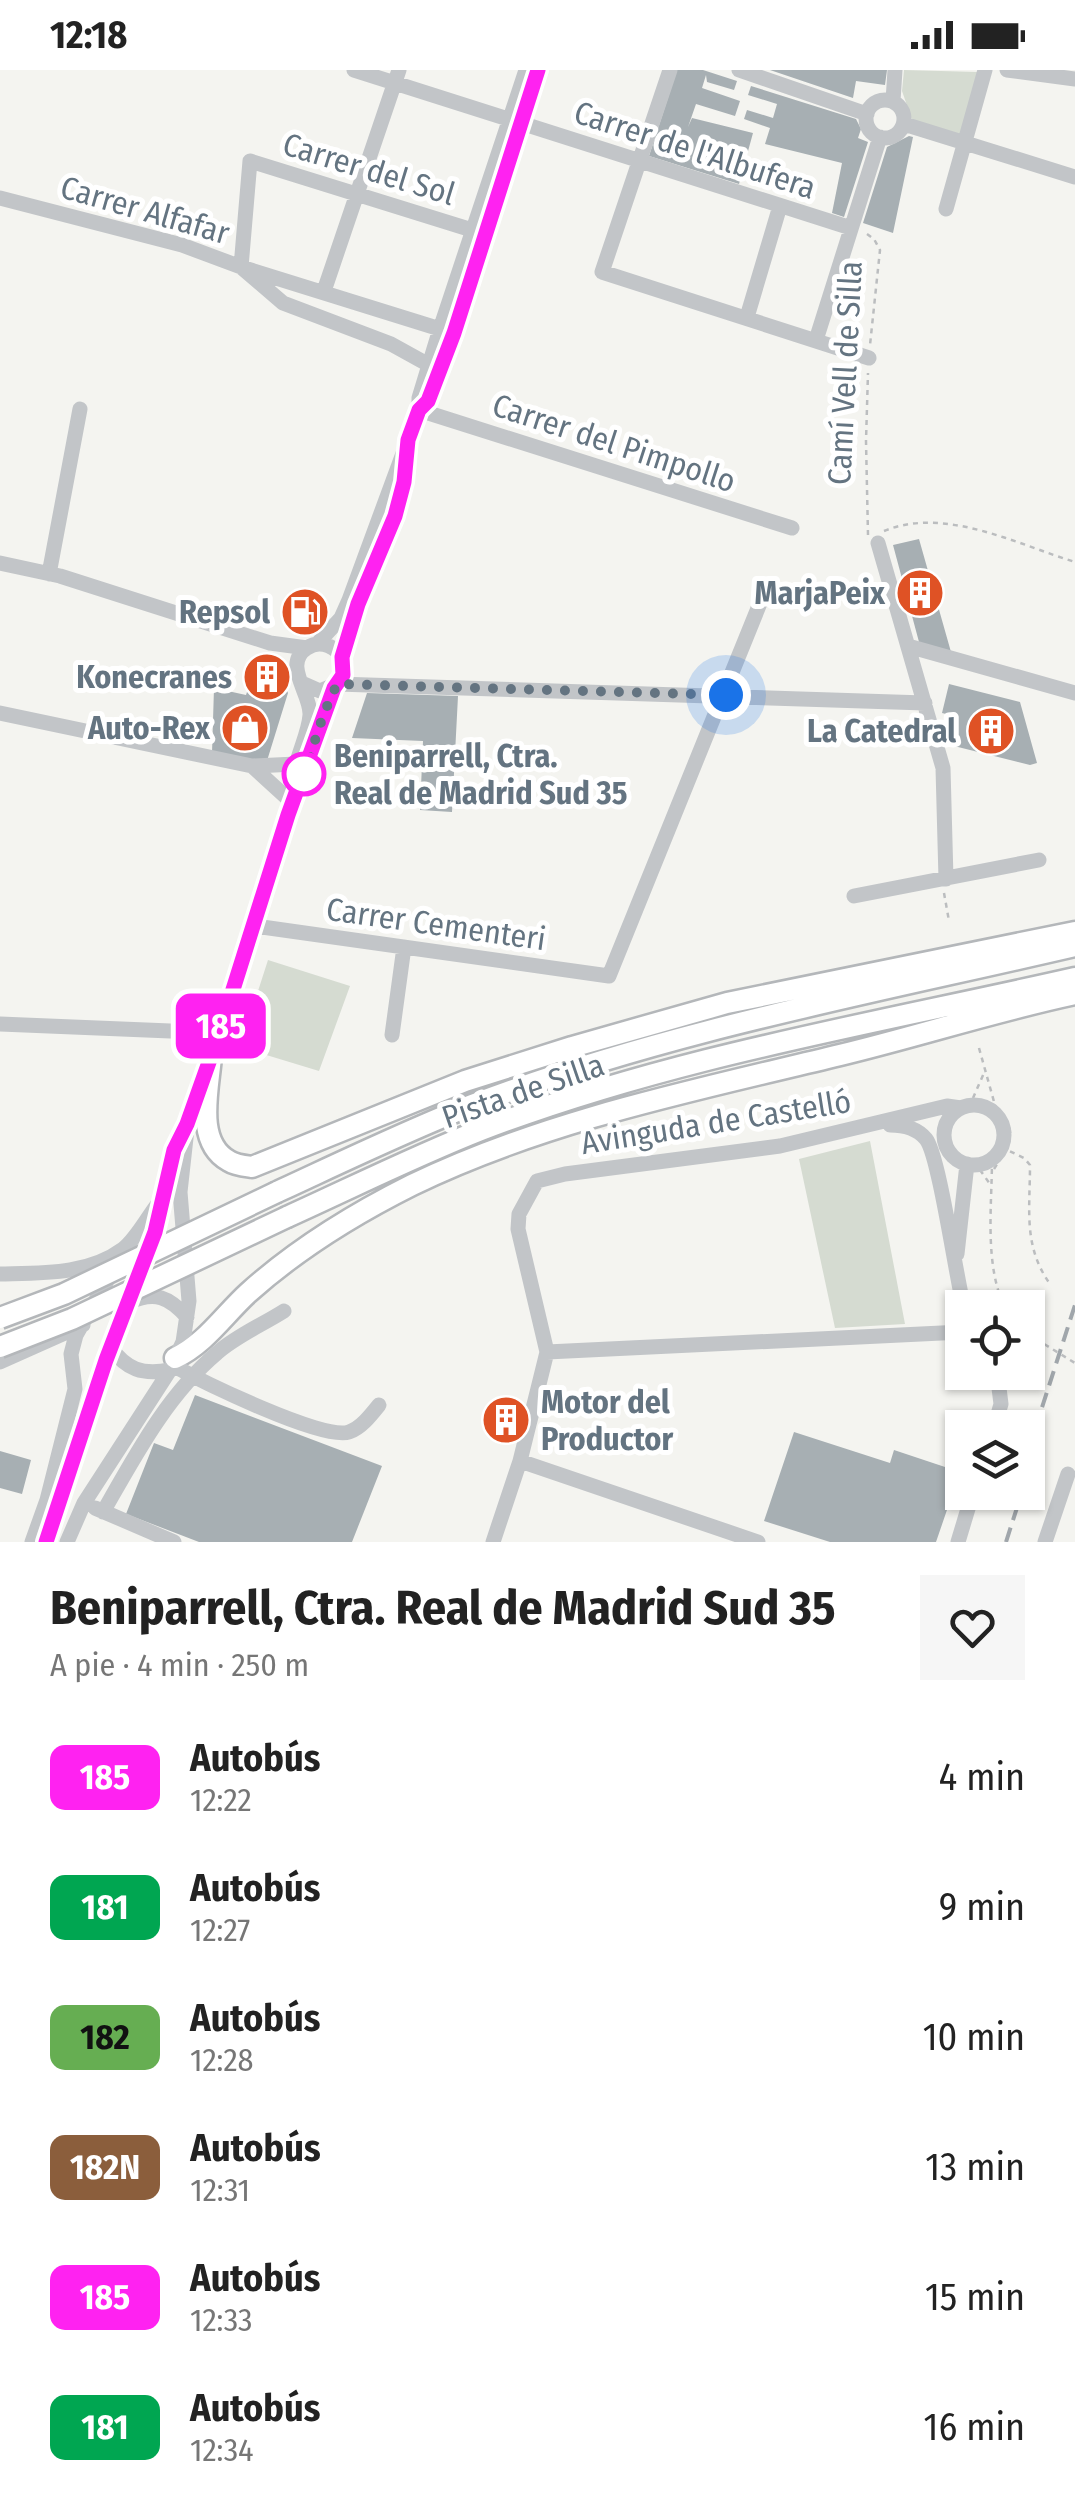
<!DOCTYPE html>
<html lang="es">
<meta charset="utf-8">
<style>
:root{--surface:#fff;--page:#f6f6f6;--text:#222;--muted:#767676}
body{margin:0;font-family:"Fira Sans Condensed",sans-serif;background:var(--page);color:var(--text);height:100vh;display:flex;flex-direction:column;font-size:38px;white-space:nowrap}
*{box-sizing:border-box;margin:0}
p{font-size:32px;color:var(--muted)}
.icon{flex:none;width:55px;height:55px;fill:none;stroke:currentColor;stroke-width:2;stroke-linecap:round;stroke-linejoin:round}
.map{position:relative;height:1472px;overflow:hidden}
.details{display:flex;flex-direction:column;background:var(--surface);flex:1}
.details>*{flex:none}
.badge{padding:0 20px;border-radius:15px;font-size:35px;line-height:65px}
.fabs{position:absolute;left:945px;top:1220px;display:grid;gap:20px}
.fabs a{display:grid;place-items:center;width:100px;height:100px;border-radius:0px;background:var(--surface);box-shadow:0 2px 8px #0004;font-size:50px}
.you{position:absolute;width:50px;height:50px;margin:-25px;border:8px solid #fff;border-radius:50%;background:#1a73e8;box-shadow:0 0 0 15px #1a73e833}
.map>.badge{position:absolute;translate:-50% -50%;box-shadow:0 0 0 5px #fff}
.round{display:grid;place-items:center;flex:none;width:105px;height:105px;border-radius:0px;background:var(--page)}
.summary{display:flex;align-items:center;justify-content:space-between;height:170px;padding:0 50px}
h1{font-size:48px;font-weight:700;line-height:75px}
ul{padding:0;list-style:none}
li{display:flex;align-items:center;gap:30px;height:130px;padding:0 50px}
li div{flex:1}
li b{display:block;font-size:38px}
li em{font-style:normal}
li .badge{min-width:110px;font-weight:700;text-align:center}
.status{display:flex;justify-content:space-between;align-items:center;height:70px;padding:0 50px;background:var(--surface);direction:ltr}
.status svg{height:28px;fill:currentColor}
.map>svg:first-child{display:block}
.green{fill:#d5dbd1}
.building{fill:#a7afb3}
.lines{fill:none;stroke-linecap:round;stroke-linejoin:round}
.highway-casing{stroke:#b4b7ba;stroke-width:25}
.path{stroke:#bbbdbf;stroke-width:2.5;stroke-dasharray:5 5;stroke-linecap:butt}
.minor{stroke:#c2c5c8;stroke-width:15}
.highway{stroke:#fff;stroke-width:20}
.rail{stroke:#a0a6ab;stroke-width:4;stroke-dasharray:15 8;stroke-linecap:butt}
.highway-bridge-casing{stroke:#b4b7ba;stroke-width:25;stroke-linecap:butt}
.path-bridge{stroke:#bbbdbf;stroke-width:2.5;stroke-dasharray:5 5;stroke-linecap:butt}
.highway-bridge{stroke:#fff;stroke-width:20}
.line-casing{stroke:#fff;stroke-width:22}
.line{stroke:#ff22f1;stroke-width:15}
.walk{stroke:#647481;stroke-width:10;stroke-dasharray:0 18}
.stop-dot{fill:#fff;stroke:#ff22f1;stroke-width:5}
.labels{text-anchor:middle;stroke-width:10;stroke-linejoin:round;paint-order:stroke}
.street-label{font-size:32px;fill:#647481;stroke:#fff}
.poi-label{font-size:32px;font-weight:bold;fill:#647481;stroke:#fff;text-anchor:end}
.stop-label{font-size:32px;font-weight:bold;fill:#647481;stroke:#fff;text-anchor:start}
</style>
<div class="status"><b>12:18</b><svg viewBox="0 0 49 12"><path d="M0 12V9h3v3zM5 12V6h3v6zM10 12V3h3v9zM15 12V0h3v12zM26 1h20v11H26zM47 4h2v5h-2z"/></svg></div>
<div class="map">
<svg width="1075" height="1472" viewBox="0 0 1075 1472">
<rect width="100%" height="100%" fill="#f4f4f0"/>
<path class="green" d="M904 0 978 2 960 65 912 50 902 21Z
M268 890 350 916 319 1001 240 977Z
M870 1071 905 1254 835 1258 799 1089Z"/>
<path class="building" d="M677 0H703L737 11 734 20 707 12 706 5 702 18 740 31 735 46 696 34 688 57 692 48 753 63 739 114 649 86Z
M770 0H887L885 15 856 11 853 28Z
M751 16 856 49 861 59 858 68 868 72 844 147 832 143 842 93 765 74 770 58 744 49 747 40 773 48 777 34 748 25Z
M909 66 913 67 893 163 863 153 887 77Z
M919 469 951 582 919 572 893 475Z
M259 586 275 591 288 623 266 694 212 683 214 618 246 625Z
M949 614 1020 632 1037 693 1030 695 950 675 958 647 942 643Z
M367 623 458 626 452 742 420 740 423 671 352 668Z
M195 1325 382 1396 352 1472H199L126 1444 154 1373 173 1380Z
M500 1338 516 1341 512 1361 495 1359Z
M794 1362 890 1393 894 1380 960 1402 936 1472H830L764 1451Z
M0 1381 31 1390 22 1424 0 1418Z"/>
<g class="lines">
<g class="highway-casing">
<path id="highway" d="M211 986C209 1018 194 1072 229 1091 235 1095 245 1096 252 1097L465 1011 572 977 727 933 1075 862
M277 1122C342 1092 406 1061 472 1035 666 961 873 923 1075 876
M287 1147C351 1118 415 1086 481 1060 671 987 877 953 1075 908
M175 1288C205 1274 224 1245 248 1223 297 1179 354 1144 412 1115 546 1050 696 1020 840 985 919 966 995 941 1075 924"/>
</g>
<path class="path" d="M867 164 874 169 880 180 870 275
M884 461C945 436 1016 474 1075 492
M868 465 866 371 868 303
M944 823 949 851
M979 978 998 1046
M973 1028 984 1003
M1001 1077 1024 1088 1030 1095C1030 1140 1023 1176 1050 1214
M992 1089C992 1135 984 1195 1005 1238
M994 1099C1010 1074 1020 1061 995 1036
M980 1100 990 1114
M1028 1263 1036 1269"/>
<path class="minor" d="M354 0 851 158
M670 0 602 202 869 288
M739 0 867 44
M1007 0 1075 9
M866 49a19 19 0 1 1 38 0a19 19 0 1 1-38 0Z
M893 31 895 0
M904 54 1075 107
M0 128 182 175 241 197 283 233 391 274 429 295
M946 139 985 0
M324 221 399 0
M463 234 453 243 449 255 440 259 241 197 250 91 472 160 477 163 479 183
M747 247 780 136
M816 270 880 67
M425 334 454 263 538 0
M419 340 792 458
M878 473 943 698 946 809
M0 493 60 506 270 573 307 578
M49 504 80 339
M317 574 341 548 349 530 419 340V328L440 259 526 0
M908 576 1075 623
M342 587 358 534 395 446 407 389
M337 614 925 633
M0 643 252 696
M297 692C301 677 309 660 310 645 311 623 282 594 307 578 317 571 328 574 337 581L344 599 337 614 320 621 302 613
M287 728 252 696 296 694
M854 826 1039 790
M255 856 609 906 767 516
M0 954 219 963
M392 965 404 877
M944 1065a30 30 0 1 1 60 0a30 30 0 1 1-60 0Z
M890 1055C903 1055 917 1058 926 1069 939 1085 956 1207 964 1238
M957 1184 967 1094
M0 1204C42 1203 88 1205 123 1179 136 1169 147 1148 157 1135
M130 1232C155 1221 169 1227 187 1247
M110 1277C127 1300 142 1305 170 1300
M547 1282 962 1262
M0 1292 83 1255
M172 1295C201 1311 323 1371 349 1362 361 1358 371 1345 379 1335
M994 1358 1001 1334 997 1302
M520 1391 758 1472
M95 1438 174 1472
M103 1442C135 1386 167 1325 217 1283 236 1266 262 1255 284 1241
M32 1472 47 1430 75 1319 71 1284 76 1265 108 1209 117 1200
M46 1472 105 1290 155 1162 173 1081 187 1054 219 963 288 745 333 617
M67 1472 84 1433 170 1300 183 1272 189 1231 180 1122 187 1059
M493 1472 520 1391 547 1282 518 1159 519 1144 537 1111 565 1104 780 1076 947 1036 961 1038
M958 1472 973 1422
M1045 1472 1068 1404"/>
<use href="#highway" class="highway"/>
<path class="rail" d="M1028 1381 1075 1235
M1028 1405 1040 1367
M1006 1472 1022 1422"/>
<g class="highway-bridge-casing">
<path id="highway-bridge" d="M0 1248 64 1224 277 1122
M0 1277 72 1249 287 1147"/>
</g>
<path class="path-bridge" d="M1036 1269 1075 1293"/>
<use href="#highway-bridge" class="highway-bridge"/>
</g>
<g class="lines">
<g class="line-casing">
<path id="line" d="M46 1472 106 1290 155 1162 174 1080 187 1054 219 964 288 745 334 618 343 605 342 587 358 534 395 446 404 412 408 370 419 340 428 331 454 263 538 0"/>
</g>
<use href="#line" class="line"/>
<path class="walk" d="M304 704 324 643 337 614 726 625"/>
</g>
<defs>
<g id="building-disc" transform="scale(2.5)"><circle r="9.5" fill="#df5225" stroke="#fff"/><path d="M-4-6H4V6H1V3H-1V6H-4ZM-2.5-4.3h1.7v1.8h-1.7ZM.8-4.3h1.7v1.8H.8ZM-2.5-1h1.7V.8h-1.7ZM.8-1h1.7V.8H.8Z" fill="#fff"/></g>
<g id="fuel-disc" transform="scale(2.5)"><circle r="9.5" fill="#df5225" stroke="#fff"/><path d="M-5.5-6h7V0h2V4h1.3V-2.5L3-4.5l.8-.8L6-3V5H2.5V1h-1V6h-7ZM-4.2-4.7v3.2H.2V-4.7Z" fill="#fff"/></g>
<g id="shop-disc" transform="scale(2.5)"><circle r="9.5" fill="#df5225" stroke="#fff"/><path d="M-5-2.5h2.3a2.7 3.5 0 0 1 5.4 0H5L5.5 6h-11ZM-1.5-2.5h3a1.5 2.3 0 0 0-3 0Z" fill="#fff"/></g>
</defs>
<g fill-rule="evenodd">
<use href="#building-disc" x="920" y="523"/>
<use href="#fuel-disc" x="305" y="542"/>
<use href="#building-disc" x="267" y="607"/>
<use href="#shop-disc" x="245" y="658"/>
<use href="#building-disc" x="991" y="661"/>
<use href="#building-disc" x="506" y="1350"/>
</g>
<circle class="stop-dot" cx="304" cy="704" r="20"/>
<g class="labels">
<g class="street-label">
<text transform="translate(695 80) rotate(18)" y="11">Carrer de l'Albufera</text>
<text transform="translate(369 99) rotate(17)" y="11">Carrer del Sol</text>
<text transform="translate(145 140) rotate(16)" y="11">Carrer Alfafar</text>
<text transform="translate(845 303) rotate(-87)" y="11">Camí Vell de Silla</text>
<text transform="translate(614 373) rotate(18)" y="11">Carrer del Pimpollo</text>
<text transform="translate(436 854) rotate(8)" y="11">Carrer Cementeri</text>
<text transform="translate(523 1021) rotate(-19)" y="11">Pista de Silla</text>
<text transform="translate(716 1052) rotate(-9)" y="11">Avinguda de Castelló</text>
</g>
<g class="poi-label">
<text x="885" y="534">MarjaPeix</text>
<text x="270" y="553">Repsol</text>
<text x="232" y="618">Konecranes</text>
<text x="210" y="669">Auto-Rex</text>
<text x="956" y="672">La Catedral</text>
<text x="541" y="1343" text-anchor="start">Motor del<tspan x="541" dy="37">Productor</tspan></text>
</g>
<g class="stop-label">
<text x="334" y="697">Beniparrell, Ctra.<tspan x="334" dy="37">Real de Madrid Sud 35</tspan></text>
</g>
</g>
</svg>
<div class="fabs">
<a><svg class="icon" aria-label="locate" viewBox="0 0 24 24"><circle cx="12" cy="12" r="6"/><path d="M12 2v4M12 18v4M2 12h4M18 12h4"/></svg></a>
<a><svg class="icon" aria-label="layers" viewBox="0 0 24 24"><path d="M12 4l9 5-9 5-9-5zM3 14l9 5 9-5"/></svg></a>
</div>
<div class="you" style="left:726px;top:625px"></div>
<b class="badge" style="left:221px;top:956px;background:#ff22f1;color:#fff">185</b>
</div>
<section class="details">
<div class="summary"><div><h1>Beniparrell, Ctra. Real de Madrid Sud 35</h1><p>A pie · 4 min · 250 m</p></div><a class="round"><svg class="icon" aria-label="heart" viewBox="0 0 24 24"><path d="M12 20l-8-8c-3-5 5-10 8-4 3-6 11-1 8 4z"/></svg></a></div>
<ul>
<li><span class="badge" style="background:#ff22f1;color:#fff">185</span><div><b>Autobús</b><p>12:22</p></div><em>4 min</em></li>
<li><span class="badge" style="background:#00a651;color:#fff">181</span><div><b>Autobús</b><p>12:27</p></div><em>9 min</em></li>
<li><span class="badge" style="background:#66ae52;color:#111">182</span><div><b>Autobús</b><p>12:28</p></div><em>10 min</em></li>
<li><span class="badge" style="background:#8b5e3c;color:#fff">182N</span><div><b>Autobús</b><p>12:31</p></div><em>13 min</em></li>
<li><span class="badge" style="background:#ff22f1;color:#fff">185</span><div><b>Autobús</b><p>12:33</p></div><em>15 min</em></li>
<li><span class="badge" style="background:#00a651;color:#fff">181</span><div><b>Autobús</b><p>12:34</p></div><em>16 min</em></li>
</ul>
</section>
